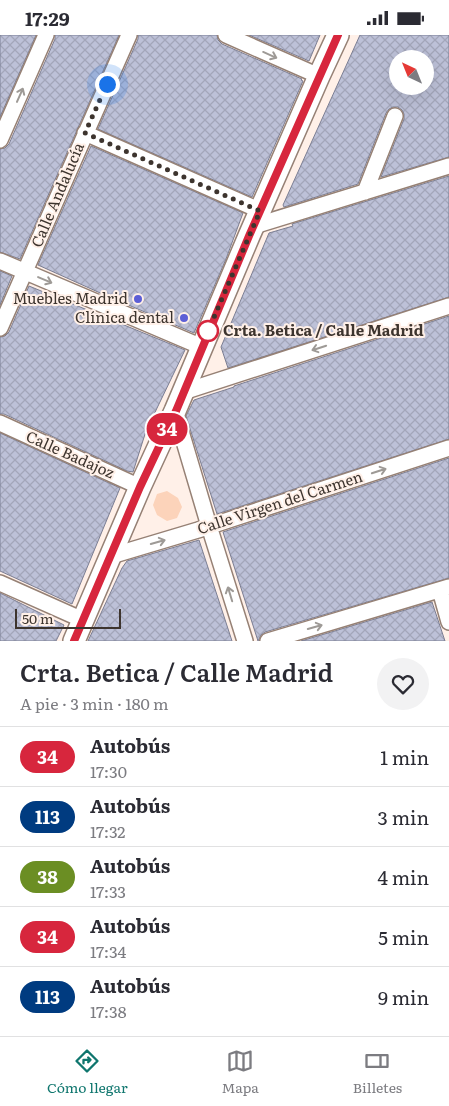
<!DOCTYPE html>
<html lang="es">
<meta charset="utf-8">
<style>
:root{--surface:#fff;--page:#f2f2f3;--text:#2b2b33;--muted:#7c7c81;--line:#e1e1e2;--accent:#0f766e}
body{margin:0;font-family:Literata,serif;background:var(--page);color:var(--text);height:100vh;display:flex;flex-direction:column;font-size:19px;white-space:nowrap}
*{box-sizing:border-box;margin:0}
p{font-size:16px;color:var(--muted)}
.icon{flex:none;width:28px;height:28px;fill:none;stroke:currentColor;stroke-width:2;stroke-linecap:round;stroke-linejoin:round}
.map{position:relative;height:606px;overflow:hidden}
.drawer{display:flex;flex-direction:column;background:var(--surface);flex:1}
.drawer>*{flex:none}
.badge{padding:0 10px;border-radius:16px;font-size:18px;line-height:32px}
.needle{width:32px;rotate:317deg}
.fabs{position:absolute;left:389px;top:15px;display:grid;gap:10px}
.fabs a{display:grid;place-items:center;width:45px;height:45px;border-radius:50%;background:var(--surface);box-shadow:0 5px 20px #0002;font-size:25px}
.scale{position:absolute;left:15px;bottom:12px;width:106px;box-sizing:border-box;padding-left:5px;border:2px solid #3d342e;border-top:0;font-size:14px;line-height:18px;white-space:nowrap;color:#3d342e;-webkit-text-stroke:4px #fff0e8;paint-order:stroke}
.you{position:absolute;width:25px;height:25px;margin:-12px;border:4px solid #fff;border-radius:50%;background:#1a73e8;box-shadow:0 0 0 8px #1a73e833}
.map>.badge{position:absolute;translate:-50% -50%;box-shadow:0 0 0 2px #fff}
.round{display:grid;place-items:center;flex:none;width:52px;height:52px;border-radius:26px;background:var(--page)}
.overview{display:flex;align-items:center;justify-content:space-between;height:85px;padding:0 20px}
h1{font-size:24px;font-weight:600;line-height:38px}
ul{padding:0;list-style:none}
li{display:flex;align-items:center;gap:15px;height:60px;padding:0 20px;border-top:1px solid var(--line)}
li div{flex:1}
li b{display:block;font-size:19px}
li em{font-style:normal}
li .badge{min-width:55px;font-weight:700;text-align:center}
.status{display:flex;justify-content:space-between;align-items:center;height:35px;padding:0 25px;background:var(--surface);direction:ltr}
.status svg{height:14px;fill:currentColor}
.tabs{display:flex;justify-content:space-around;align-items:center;height:70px;border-top:1px solid var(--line);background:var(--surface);font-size:14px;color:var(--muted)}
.tabs a{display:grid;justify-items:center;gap:2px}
.tabs .on{color:var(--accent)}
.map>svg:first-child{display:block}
.park{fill:#fcd3ba}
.building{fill:url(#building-cross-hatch);stroke:#7b7e93;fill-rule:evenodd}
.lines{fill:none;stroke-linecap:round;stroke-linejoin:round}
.street-casing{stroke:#968175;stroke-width:18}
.secondary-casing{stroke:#968175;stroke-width:24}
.street{stroke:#fff;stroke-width:15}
.secondary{stroke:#fff;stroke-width:21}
.oneway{stroke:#9e9a96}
.line-casing{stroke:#fff;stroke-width:11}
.line{stroke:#d7263d;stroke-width:8}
.walk{stroke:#3d342e;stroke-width:5;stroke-dasharray:0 9}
.poi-dot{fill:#5c5ed6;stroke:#fff0e8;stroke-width:2}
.stop-dot{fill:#fff;stroke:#d7263d;stroke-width:2.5}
.labels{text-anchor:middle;stroke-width:4;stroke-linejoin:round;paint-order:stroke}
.street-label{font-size:15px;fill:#3d342e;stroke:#fff0e8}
.poi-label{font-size:15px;fill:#3d342e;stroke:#fff0e8;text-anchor:end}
.stop-label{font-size:15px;font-weight:bold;fill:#3d342e;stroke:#fff0e8;text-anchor:start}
</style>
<div class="status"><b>17:29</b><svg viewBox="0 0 49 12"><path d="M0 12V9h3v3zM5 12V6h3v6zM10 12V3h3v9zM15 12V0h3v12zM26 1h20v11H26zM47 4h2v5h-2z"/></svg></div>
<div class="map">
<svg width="449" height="606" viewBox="0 0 449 606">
<defs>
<pattern id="building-cross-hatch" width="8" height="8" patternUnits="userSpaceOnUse" patternTransform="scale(1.25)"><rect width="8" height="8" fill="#bdc1d8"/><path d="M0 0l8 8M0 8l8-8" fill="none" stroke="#a3a6ba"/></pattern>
</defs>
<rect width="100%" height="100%" fill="#fff0e8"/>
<path class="park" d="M167 456 178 463 182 472 177 483 167 486 157 480 153 470 157 459Z"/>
<path class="building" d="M0 0H36L0 82Z
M55 0H119L20 224 0 217V114L5 113 9 109 55 4Z
M138 0H217L218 5 222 9 302 44 301 45 303 46 252 162 98 94 138 4Z
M249 0H320L309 26Z
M360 0H449V122L381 142 404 84V79L402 75 398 72H393L389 74 386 78 358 149 284 172 283 170ZM398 24H425V51H398Z
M91 111 243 178 226 224 194 298 98 257 38 230Z
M449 141V262L228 333 221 312 269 198 293 191 292 189Z
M0 236 12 241 0 270Z
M29 251 185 315 146 396 133 437 127 436 4 379H0V302L5 301 9 297Z
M449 281V404L217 479 186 381 194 365 234 352V351Z
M0 398 120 453 72 569 0 536Z
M449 423V543L265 597 261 600 258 606 223 497Z
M199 505 232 606H88L122 533 127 526Z
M0 558 64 590 56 606H0Z
M432 567 445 606H301Z"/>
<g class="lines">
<g class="street-casing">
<path id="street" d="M226 0 319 41
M85 98 261 176
M0 105 46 0
M365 157 395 81
M254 191 449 131
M0 226 202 312
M0 293 129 0
M183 357 449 271
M175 376 209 491 245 606
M0 388 140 452
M111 521 198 495 449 413
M0 548 83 585
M440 555 449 587
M268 606 449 552"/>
</g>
<g class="secondary-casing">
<path id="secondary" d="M74 606 140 452 175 376 249 201 319 41 338 0"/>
</g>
<use href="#street" class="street"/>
<use href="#secondary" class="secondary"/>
</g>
<defs><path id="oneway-shaft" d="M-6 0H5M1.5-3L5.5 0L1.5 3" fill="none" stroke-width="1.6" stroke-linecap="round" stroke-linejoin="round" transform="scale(1.25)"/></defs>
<g class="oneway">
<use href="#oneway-shaft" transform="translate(270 20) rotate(24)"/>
<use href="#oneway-shaft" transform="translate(20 60) rotate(-66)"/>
<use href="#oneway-shaft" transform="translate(45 245) rotate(23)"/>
<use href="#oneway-shaft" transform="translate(319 313) rotate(162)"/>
<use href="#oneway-shaft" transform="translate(379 436) rotate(-18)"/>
<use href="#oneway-shaft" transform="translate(158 507) rotate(-16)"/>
<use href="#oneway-shaft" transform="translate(230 559) rotate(-107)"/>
<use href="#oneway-shaft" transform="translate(315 592) rotate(-16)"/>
</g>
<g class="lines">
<g class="line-casing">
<path id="line" d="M74 606 140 452 176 376 249 201 338 0"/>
</g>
<use href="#line" class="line"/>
<path class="walk" d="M107 49 85 98 260 176 208 296"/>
</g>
<g class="poi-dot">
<circle cx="138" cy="264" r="5"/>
<circle cx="184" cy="283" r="5"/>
</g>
<circle class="stop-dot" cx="208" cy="296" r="10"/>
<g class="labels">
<g class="street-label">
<text transform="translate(58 160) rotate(-67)" y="5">Calle Andalucía</text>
<text transform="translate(70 420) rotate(24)" y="5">Calle Badajoz</text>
<text transform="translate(280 468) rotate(-18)" y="5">Calle Virgen del Carmen</text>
</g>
<g class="poi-label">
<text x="128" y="269">Muebles Madrid</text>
<text x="174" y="288">Clínica dental</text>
</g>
<g class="stop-label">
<text x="223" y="301">Crta. Betica / Calle Madrid</text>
</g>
</g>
</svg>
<div class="fabs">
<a><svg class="needle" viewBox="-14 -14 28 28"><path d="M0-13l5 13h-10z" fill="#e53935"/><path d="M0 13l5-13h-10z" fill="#7c7c81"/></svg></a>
</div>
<div class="scale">50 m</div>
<div class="you" style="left:107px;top:49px"></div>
<b class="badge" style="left:167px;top:394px;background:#d7263d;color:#fff">34</b>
</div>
<section class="drawer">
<div class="overview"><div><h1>Crta. Betica / Calle Madrid</h1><p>A pie · 3 min · 180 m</p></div><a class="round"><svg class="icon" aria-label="heart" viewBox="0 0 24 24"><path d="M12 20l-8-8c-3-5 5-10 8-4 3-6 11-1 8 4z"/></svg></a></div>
<ul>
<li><span class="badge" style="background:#d7263d;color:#fff">34</span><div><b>Autobús</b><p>17:30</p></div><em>1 min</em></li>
<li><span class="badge" style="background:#003b80;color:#fff">113</span><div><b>Autobús</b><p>17:32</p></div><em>3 min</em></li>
<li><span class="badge" style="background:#6b8e23;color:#fff">38</span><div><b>Autobús</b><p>17:33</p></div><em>4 min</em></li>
<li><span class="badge" style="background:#d7263d;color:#fff">34</span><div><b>Autobús</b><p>17:34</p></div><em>5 min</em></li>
<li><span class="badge" style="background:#003b80;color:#fff">113</span><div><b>Autobús</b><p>17:38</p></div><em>9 min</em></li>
</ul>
</section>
<nav class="tabs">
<a class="on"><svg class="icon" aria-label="directions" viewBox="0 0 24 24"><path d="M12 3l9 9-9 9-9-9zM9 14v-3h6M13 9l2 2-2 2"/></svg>Cómo llegar</a>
<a><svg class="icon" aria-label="map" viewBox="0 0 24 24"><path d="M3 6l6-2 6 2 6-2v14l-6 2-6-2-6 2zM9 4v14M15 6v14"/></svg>Mapa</a>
<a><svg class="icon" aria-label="tickets" viewBox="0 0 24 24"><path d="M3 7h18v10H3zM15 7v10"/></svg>Billetes</a>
</nav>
